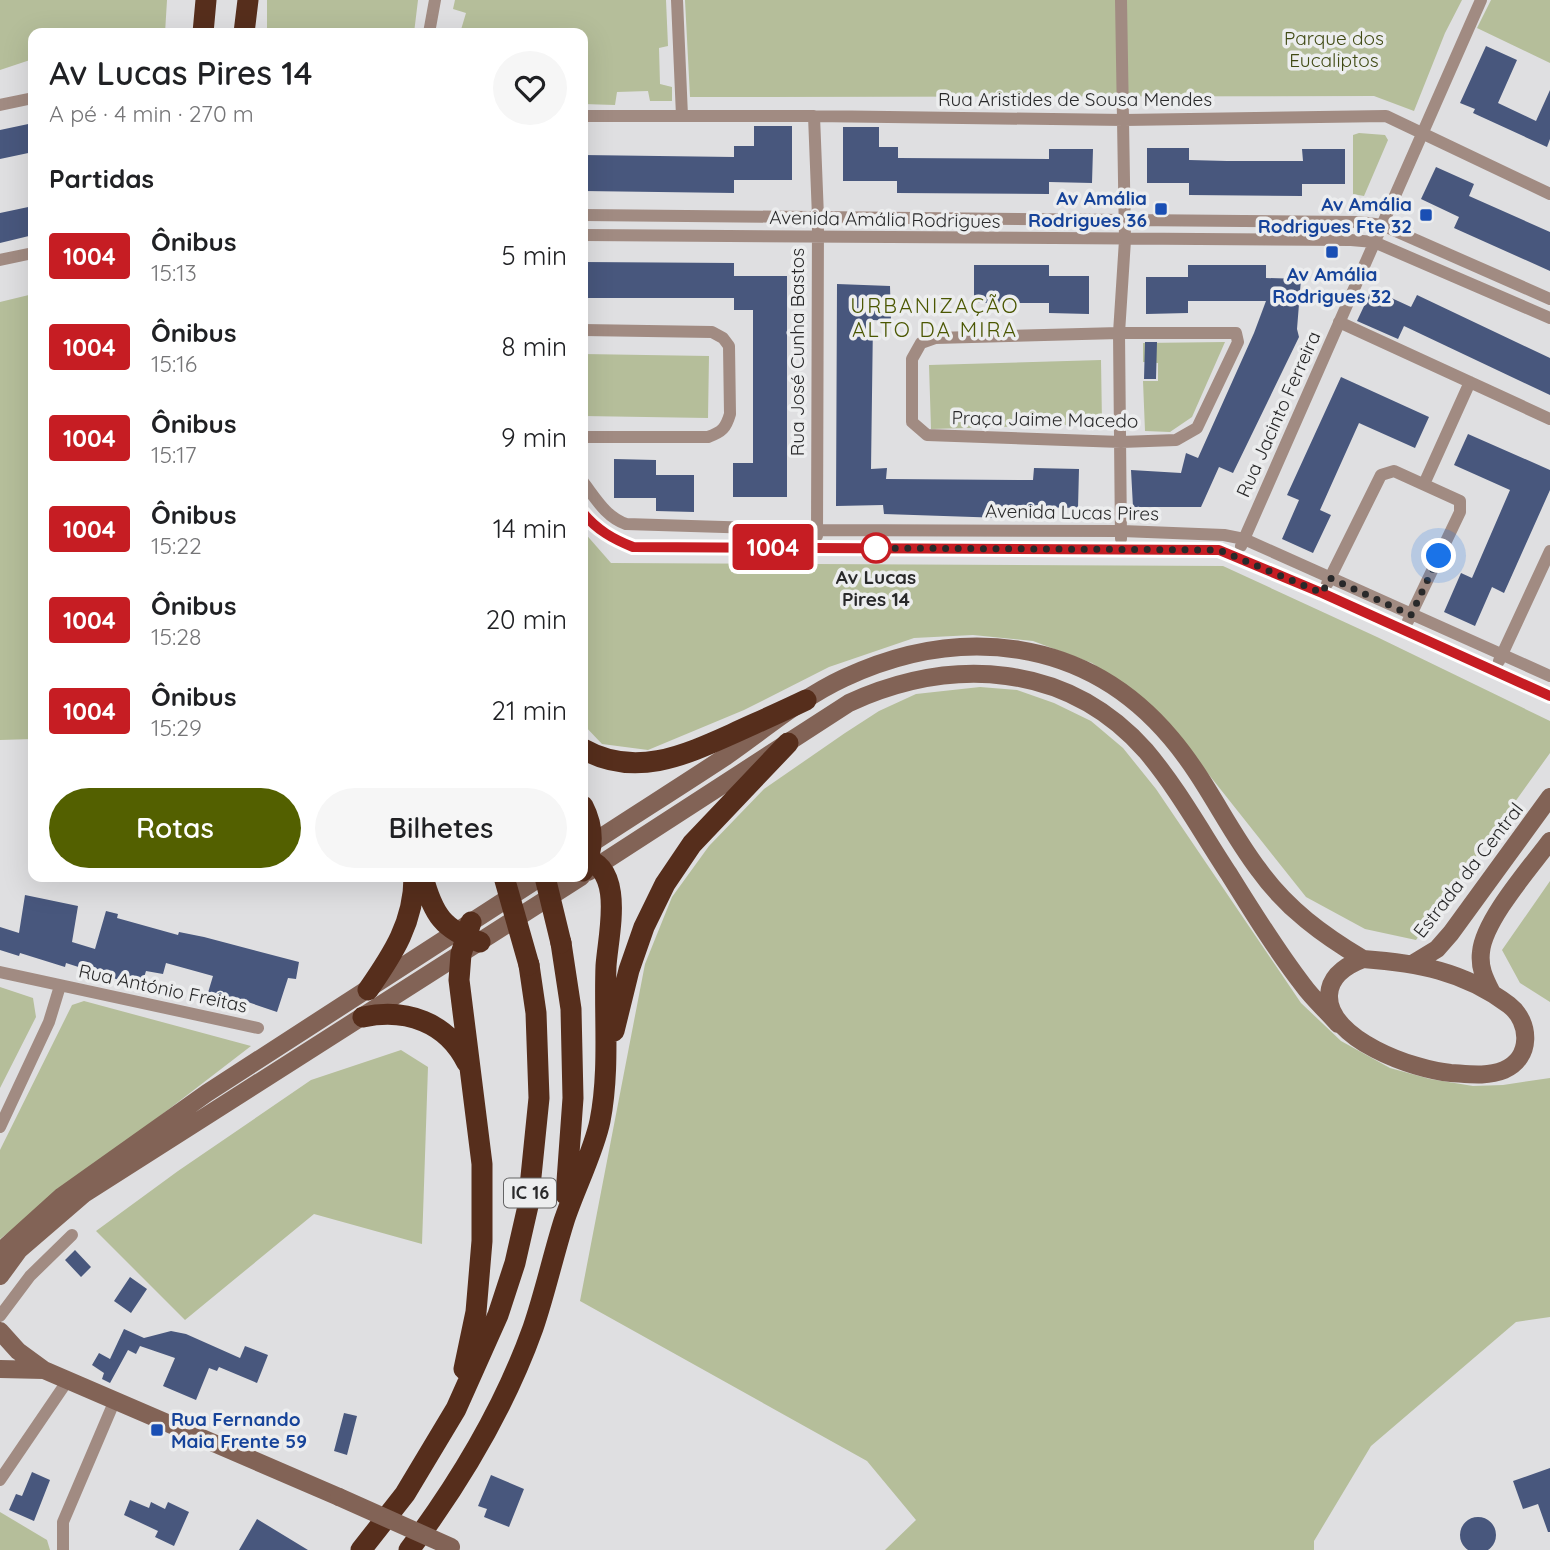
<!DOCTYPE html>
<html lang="pt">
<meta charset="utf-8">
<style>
:root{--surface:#fff;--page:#f6f6f6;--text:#202124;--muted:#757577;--accent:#536000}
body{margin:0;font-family:Quicksand,sans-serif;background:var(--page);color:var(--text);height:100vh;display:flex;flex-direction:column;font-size:26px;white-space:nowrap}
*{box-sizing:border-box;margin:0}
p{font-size:23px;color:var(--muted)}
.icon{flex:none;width:38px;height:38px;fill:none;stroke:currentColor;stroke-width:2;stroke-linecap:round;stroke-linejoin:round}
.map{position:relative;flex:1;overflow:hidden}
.sheet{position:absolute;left:28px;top:28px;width:560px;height:854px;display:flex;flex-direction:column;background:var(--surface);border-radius:14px;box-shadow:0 7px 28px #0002}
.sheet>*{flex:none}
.badge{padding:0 14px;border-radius:5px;font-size:24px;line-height:46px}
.you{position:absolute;width:35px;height:35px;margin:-18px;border:5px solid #fff;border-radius:50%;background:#1a73e8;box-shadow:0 0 0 10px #1a73e833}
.map>.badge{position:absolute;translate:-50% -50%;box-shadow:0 0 0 4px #fff}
h2{padding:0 21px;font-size:26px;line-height:63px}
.round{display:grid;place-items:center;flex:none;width:74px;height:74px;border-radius:37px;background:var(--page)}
.head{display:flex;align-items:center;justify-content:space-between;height:119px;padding:0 21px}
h1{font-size:33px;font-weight:600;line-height:52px}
.cta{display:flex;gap:14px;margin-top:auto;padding:14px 21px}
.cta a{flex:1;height:80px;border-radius:42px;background:var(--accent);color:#fff;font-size:28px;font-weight:600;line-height:80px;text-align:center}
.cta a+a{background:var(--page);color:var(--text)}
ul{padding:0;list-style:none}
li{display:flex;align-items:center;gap:21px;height:91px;padding:0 21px}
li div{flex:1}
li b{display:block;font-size:26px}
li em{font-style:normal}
li .badge{min-width:77px;font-weight:700;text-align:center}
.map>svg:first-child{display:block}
.green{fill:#b5be9a}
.building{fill:#48577d}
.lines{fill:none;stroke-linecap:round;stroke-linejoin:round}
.street{stroke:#a18b82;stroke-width:12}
.secondary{stroke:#826356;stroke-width:18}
.highway{stroke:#562e1c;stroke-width:21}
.secondary-bridge{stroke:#826356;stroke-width:18}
.highway-bridge{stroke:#562e1c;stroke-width:21}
.line-casing{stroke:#fff;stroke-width:16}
.line{stroke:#c61d23;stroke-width:10}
.walk{stroke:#29292a;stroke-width:7;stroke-dasharray:0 12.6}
.transit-dot{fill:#1a4fb4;stroke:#ecedee;stroke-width:2.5}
.stop-dot{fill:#fff;stroke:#c61d23;stroke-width:3.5}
.labels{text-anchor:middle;stroke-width:7;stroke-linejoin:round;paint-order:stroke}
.shield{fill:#ecedee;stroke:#646465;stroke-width:2}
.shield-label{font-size:18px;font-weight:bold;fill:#29292a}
.park-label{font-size:19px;fill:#404a14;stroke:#ecedee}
.street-label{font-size:19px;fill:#29292a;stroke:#ecedee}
.transit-label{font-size:19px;font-weight:bold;fill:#164399;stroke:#ecedee;text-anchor:end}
.stop-label{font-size:19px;font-weight:bold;fill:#29292a;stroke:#ecedee}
.neighbourhood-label{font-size:21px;letter-spacing:2px;fill:#4b5702;stroke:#ecedee}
</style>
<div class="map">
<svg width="1550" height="1550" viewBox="0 0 1550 1550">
<rect width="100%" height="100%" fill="#dfdfe1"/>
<path class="green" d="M0 0H167L165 33H33V59L0 70Z
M267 0H418L414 33H267Z
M455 0H666L668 46 659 48 660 84 672 87V101H650L648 91 617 92 615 105 583 104V33H460L466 13 453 9Z
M685 0H1462L1445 33 1414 111 1374 96 690 97Z
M1491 0H1550V63L1477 28Z
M1359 133 1385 135 1388 140 1364 196 1353 194V135Z
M33 294V739L0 740V302Z
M1225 342 1192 417 1170 432 1145 431 1143 381H1158V363L1143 362V343Z
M583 354 709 356 708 418 583 416Z
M1101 360 1102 424 931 429 929 365Z
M583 531 611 563 1223 566 1377 637 1550 721V753L1416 940 1365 929 1306 897 1179 737 1144 699 1092 663 1033 641 973 635 914 638 829 667 744 710 648 750 602 744 583 724Z
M980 687 1017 690 1054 703 1091 721 1123 748 1156 789 1301 1003 1341 1041 1390 1068 1430 1079 1473 1086 1503 1085 1550 1078V1317L1516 1322 1371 1446 1314 1541V1550H885L916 1520 867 1461 580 1301 645 964 672 897 709 846 764 789 845 733 879 711 916 694Z
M1550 881V1002L1520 983 1502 950Z
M0 987 33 998 36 1017 0 1088Z
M84 1001 251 1046 0 1239V1150L72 1005Z
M401 1050 428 1067 422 1244 314 1214 185 1320 96 1231 178 1171 311 1080Z
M0 1512 47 1540 50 1550H0Z"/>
<path class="building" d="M1486 46 1517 60 1498 103 1536 121 1550 90V139L1547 147 1473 113 1475 109 1460 103Z
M33 123V152L0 159V130Z
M754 126H792V180H734V193L583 191V155L734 157V146H754Z
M843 127H879V147H898V158L1049 159V149H1093L1092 183 1049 182V194L897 193V181H843Z
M1147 148H1189V160L1227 161H1303L1302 149H1345V184H1302V196L1189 195V183H1147Z
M1436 167 1474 184 1469 196 1550 232V271L1454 228 1459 217 1421 199Z
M33 206V235L0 243V213Z
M583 262 734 263V276H787V497H733V463H753V310H734V298H583Z
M974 265H1049V276H1089V314L1049 313V303H974Z
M1188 265H1266V278L1301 279 1297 329 1299 337 1233 473 1219 467 1201 507H1133L1131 470 1181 473 1186 453 1198 458 1254 333 1266 301H1188V313L1146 314V277H1188Z
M837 284 890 286 891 321 873 320 871 469 887 468 886 479 1033 480 1034 468 1079 469 1078 508 1033 507 1032 519 884 514 883 505 836 506Z
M1372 289 1411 307 1417 295 1550 358V395L1404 326 1398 339 1357 321Z
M1145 342H1157L1156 379H1144Z
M1341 377 1429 417 1415 448 1359 423 1320 510 1331 515 1313 553 1282 539 1299 500 1287 495Z
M1468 434 1550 470V490L1504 593 1492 587 1475 626 1444 612 1461 573 1472 578 1510 490 1454 465Z
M614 459 656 460V475H694V512L656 511V498H614Z
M25 895 78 906 72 942 95 949 106 911 118 914 117 918 178 935 179 932 204 937 299 962 296 979 288 978 277 1012 236 998 234 1005 207 996 213 976 166 963 163 974 146 971 141 987 66 963 65 967 20 953 19 956 0 950V927L19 933Z
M75 1250 91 1267 81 1277 65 1260Z
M130 1277 147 1289 131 1313 114 1301Z
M124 1329 144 1338 171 1331 186 1334 240 1358 245 1346 268 1355 257 1383 219 1367 217 1371 209 1368 196 1400 163 1386 175 1358 140 1346 136 1354 128 1350 110 1383 102 1379 104 1373 92 1365 99 1353 110 1359Z
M344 1413 357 1416 347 1455 334 1451Z
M1550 1468V1532H1548L1538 1504 1523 1509 1513 1481Z
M32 1472 50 1480 34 1521 9 1510 16 1494 22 1496Z
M491 1475 524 1489 509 1527 484 1517 487 1509 478 1506Z
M130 1500 149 1508 151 1502 165 1509 168 1502 189 1512 174 1546 155 1537 158 1531 124 1515Z
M1460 1535a18 18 0 1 1 36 0a18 18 0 1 1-36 0Z
M257 1519 308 1550H239Z"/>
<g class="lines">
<path class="street" d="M677 0 682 116
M1121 0 1125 240 1119 333 1121 539
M429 33 435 0
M0 105 33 98
M583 116H814L1124 120 1386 116 1550 194
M814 116 818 217 817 536
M583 215 1360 222 1382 225 1550 299
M583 235 1351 240 1374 242 1550 318
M0 260 33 253
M1339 322 1550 419
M583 330 712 332 723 338 729 346 730 414C726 428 722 432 708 437H583
M1119 333H1236L1238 342 1197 428 1176 440 1121 442 927 435 912 422V359L921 343 935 338Z
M583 482C596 499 606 517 626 524L817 530 1122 531 1224 535 1244 539 1550 676
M1424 484 1470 382
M583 513C597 530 613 539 633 547L1219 550 1322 593 1550 696
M1241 546 1481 0
M1327 584 1381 475 1394 471 1460 501V512L1408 621
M1499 661 1550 551
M0 972 258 1028
M0 1127 49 1022 60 986
M0 1316 30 1276 72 1235
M0 1480 68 1380
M63 1550V1522L115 1400"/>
<path class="secondary" d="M583 849C630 818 678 788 725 757 764 730 801 698 844 678 960 624 1086 637 1171 738 1206 779 1227 828 1259 870 1287 909 1323 935 1363 959
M588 872 849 703C952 656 1067 662 1146 751 1178 789 1202 833 1229 874 1252 911 1276 950 1303 985 1313 999 1327 1011 1338 1024
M1363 959C1417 963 1464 971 1509 1005 1531 1022 1532 1058 1504 1070 1487 1077 1468 1074 1451 1073 1414 1070 1327 1039 1329 995 1330 975 1347 965 1363 959Z
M1414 963 1437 949 1451 933 1550 797
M1492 993C1485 979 1479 968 1481 952 1484 920 1530 868 1550 841
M0 1252 62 1196 207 1093 541 877
M0 1276 19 1250 84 1194 581 877
M0 1331 18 1351 44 1370 339 1497
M0 1369 44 1370"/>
<path class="highway" d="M203 33 206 0
M244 33 248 0
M583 749C634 778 683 756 732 734 756 723 781 712 806 700
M583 806C594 827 594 850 583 871
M423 877C433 914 443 930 480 942
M561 943 571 1009 573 1098 566 1195
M368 990C393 954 414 922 414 877
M363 1017C406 1008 447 1022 467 1063
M614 1031 629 970 644 927 665 884 692 844 788 743
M464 1369 476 1312 482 1241V1164L459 980 461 954 471 922
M361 1550 405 1494 456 1409 498 1315 515 1263 528 1206 539 1098 536 1013 529 965
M409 1550C460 1482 504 1409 533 1328 545 1293 553 1256 564 1221 574 1190 594 1151 600 1121 610 1070 604 1017 606 966 608 935 626 868 583 858"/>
<path class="secondary-bridge" d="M339 1497 451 1547"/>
<path class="highway-bridge" d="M504 877 529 965
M545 877 561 943"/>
</g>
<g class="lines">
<g class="line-casing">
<path id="line" d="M583 513C597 530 613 539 633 547L1219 550 1322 593 1550 696"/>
</g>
<use href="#line" class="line"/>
<path class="walk" d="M876 548H873L1219 550 1322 593 1330 578 1411 615 1439 556"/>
</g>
<g class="transit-dot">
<rect x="1154" y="202" width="14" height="14" rx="3.5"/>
<rect x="1419" y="208" width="14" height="14" rx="3.5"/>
<rect x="1325" y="245" width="14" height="14" rx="3.5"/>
<rect x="150" y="1423" width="14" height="14" rx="3.5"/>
</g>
<circle class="stop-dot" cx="876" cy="548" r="14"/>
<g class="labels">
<rect class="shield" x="504" y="1178.5" width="52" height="29" rx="5"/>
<g class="shield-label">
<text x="530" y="1199">IC 16</text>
</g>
<g class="park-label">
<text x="1334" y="45">Parque dos<tspan x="1334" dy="22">Eucaliptos</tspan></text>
</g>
<g class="street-label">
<text x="1075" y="106">Rua Aristides de Sousa Mendes</text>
<text transform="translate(885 219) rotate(1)" y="7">Avenida Amália Rodrigues</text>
<text transform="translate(797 352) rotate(-90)" y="7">Rua José Cunha Bastos</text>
<text transform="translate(1278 414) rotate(-66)" y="7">Rua Jacinto Ferreira</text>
<text transform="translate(1045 419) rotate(1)" y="7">Praça Jaime Macedo</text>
<text transform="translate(1072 512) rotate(1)" y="7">Avenida Lucas Pires</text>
<text transform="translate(1468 870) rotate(-52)" y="7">Estrada da Central</text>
<text transform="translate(163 988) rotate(12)" y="7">Rua António Freitas</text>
</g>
<g class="transit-label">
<text x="1147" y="205">Av Amália<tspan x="1147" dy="22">Rodrigues 36</tspan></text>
<text x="1412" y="211">Av Amália<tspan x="1412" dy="22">Rodrigues Fte 32</tspan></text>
<text x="1332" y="281" text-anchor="middle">Av Amália<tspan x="1332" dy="22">Rodrigues 32</tspan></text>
<text x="171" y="1426" text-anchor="start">Rua Fernando<tspan x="171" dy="22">Maia Frente 59</tspan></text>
</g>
<g class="stop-label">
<text x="876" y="584">Av Lucas<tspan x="876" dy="22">Pires 14</tspan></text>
</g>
<g class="neighbourhood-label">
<text x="935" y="313">URBANIZAÇÃO<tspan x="935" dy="24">ALTO DA MIRA</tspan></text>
</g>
</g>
</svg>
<div class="you" style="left:1439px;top:556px"></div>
<b class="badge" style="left:773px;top:547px;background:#c61d23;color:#fff">1004</b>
<section class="sheet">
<div class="head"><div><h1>Av Lucas Pires 14</h1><p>A pé · 4 min · 270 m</p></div><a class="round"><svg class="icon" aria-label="heart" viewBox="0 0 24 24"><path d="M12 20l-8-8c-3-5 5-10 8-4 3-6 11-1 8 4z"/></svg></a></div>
<h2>Partidas</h2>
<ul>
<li><span class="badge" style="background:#c61d23;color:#fff">1004</span><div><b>Ônibus</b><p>15:13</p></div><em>5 min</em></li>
<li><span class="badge" style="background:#c61d23;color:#fff">1004</span><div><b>Ônibus</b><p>15:16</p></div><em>8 min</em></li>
<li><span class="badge" style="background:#c61d23;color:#fff">1004</span><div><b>Ônibus</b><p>15:17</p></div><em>9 min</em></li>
<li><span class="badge" style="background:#c61d23;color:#fff">1004</span><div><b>Ônibus</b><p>15:22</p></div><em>14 min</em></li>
<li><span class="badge" style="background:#c61d23;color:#fff">1004</span><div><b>Ônibus</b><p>15:28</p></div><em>20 min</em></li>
<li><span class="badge" style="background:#c61d23;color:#fff">1004</span><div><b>Ônibus</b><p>15:29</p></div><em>21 min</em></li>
</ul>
<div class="cta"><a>Rotas</a><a>Bilhetes</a></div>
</section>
</div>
